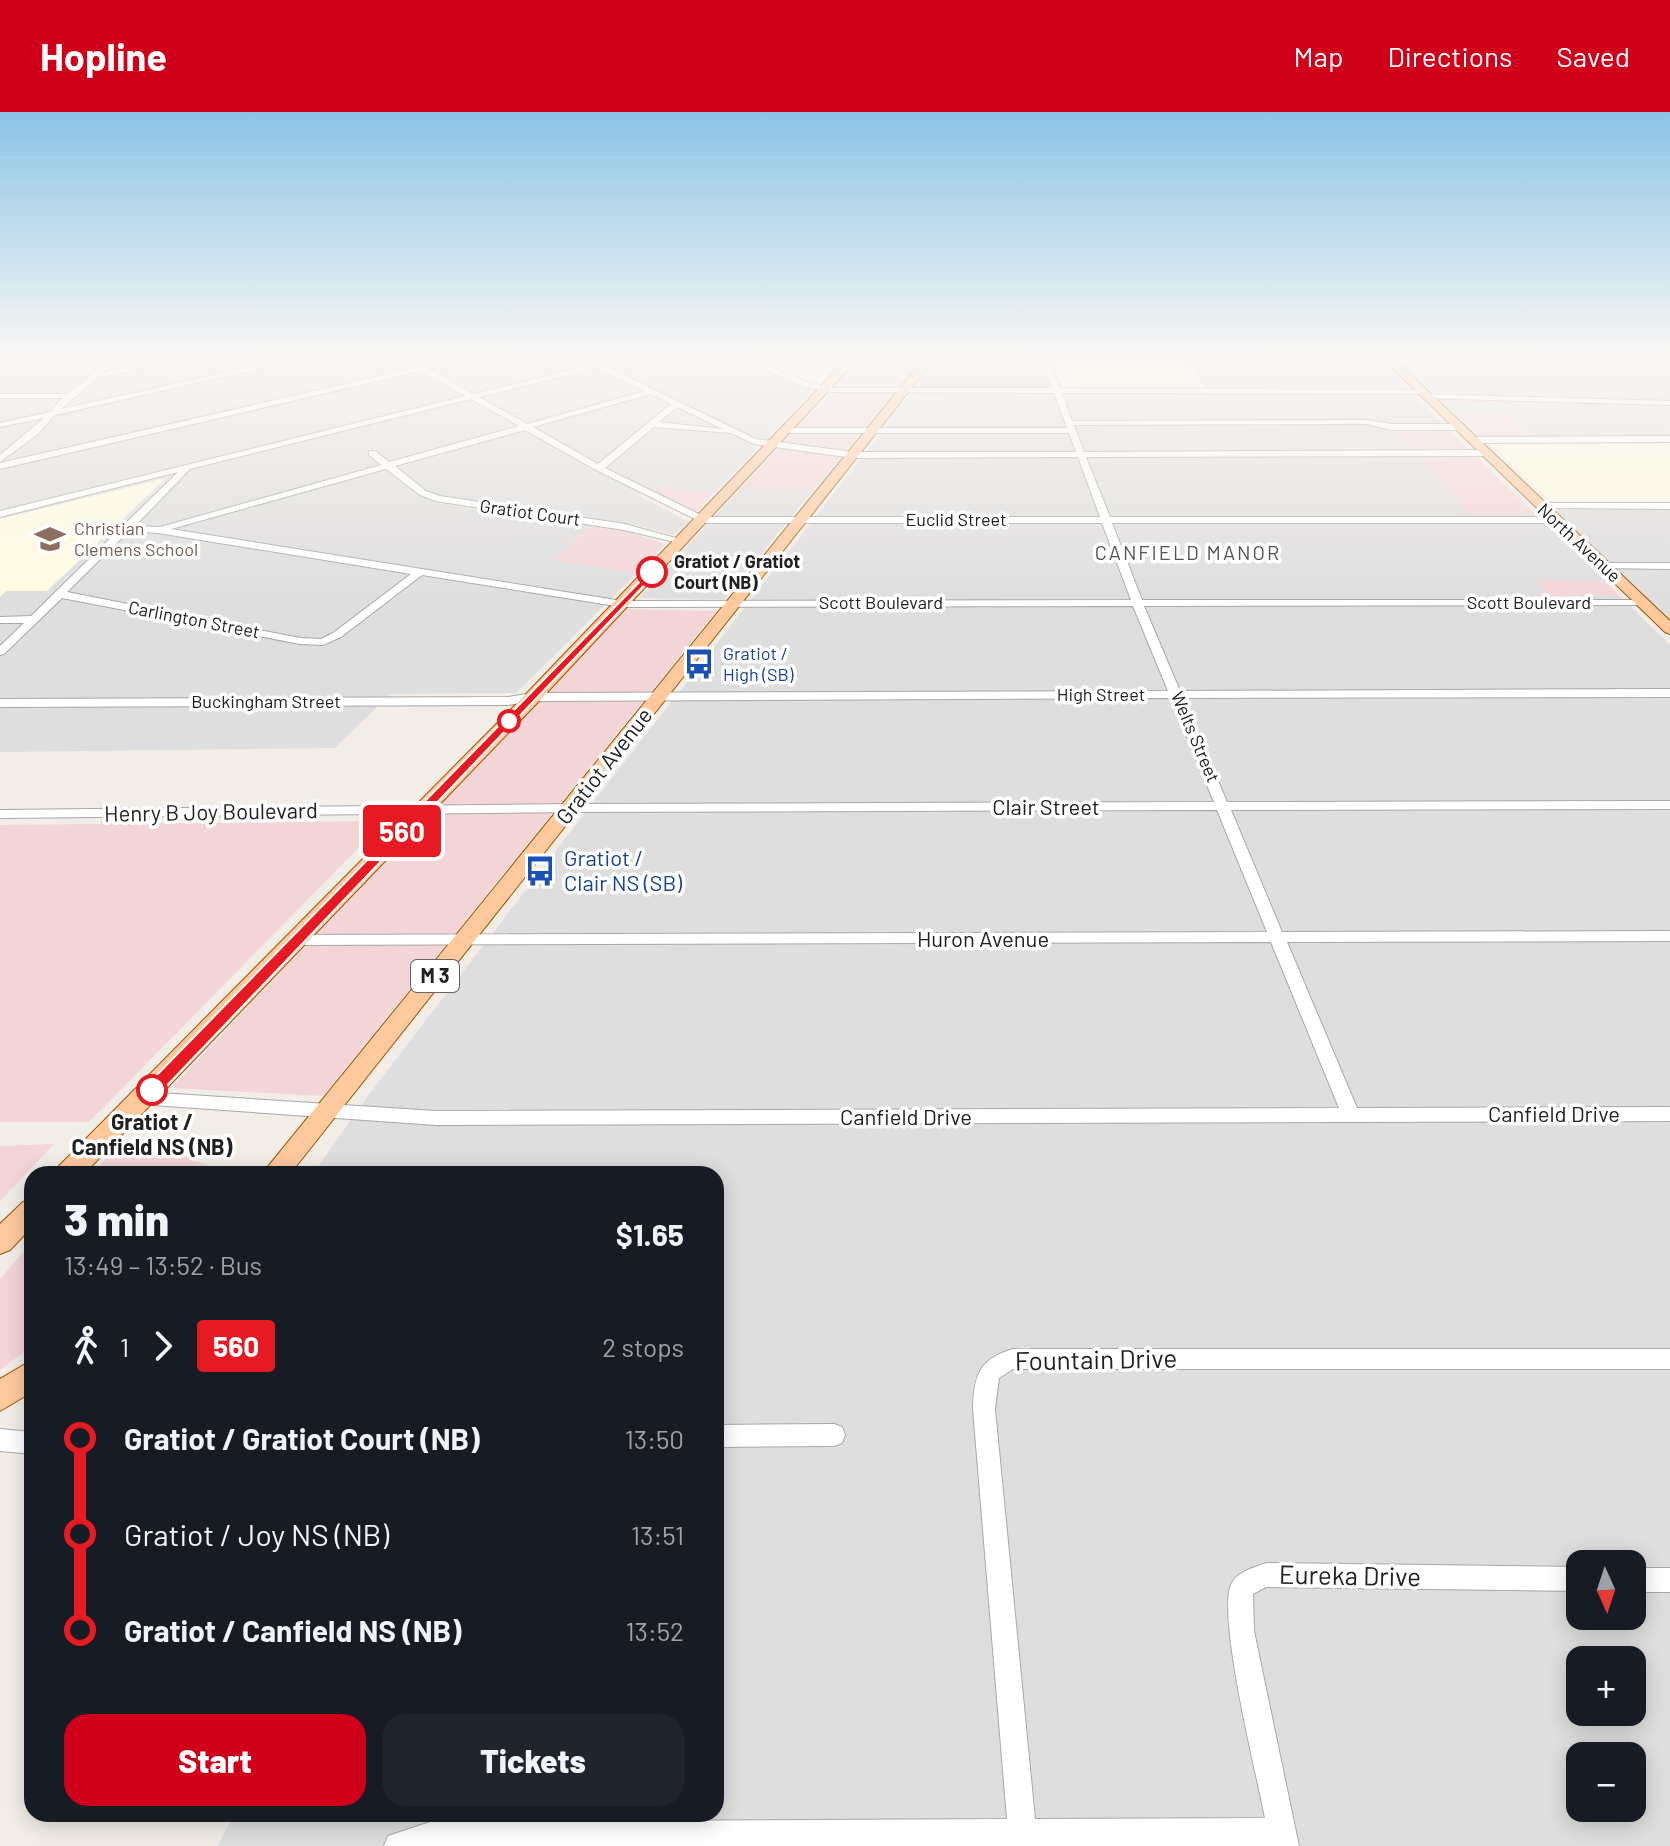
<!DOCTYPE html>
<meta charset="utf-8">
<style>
:root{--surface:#171b24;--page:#20242c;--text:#f1f3f6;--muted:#9ea1a6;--accent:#d1001a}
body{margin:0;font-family:Barlow,sans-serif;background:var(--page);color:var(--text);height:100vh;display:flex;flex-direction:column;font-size:30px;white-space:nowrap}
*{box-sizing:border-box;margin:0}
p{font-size:26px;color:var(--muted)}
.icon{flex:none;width:44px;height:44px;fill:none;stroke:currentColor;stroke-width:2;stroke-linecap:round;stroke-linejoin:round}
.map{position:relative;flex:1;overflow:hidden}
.drawer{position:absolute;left:24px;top:1054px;width:700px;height:656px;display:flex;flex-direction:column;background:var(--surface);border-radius:24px;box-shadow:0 4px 20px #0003}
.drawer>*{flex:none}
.badge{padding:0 16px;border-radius:6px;font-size:28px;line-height:52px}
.needle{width:52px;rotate:177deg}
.tools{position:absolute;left:1566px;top:1438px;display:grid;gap:16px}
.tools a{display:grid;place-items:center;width:80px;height:80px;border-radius:16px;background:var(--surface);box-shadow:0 4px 20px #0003;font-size:40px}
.map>.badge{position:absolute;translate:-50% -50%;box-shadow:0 0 0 4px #fff}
.legs{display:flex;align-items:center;gap:12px;height:88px;padding:0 40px;font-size:26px}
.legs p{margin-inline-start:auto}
.head{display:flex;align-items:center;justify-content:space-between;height:136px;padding:0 40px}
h1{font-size:44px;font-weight:800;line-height:60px}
.button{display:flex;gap:16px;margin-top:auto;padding:16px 40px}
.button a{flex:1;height:92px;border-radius:24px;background:var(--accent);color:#fff;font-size:32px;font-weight:800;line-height:92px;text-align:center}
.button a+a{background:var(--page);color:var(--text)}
ul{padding:0 40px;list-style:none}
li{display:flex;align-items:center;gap:28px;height:96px;font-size:30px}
li i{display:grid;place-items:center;width:12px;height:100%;margin:0 10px;background:currentColor}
li i::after{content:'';width:20px;height:20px;margin:-10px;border:6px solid;border-radius:50%;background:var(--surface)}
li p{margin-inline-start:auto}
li:first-child i{background:linear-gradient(#0000 50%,currentColor 0)}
li:last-child i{background:linear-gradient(currentColor 50%,#0000 0)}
header{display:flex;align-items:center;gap:48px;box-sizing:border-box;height:112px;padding:0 40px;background:var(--accent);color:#fff}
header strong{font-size:38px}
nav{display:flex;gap:44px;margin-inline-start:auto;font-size:28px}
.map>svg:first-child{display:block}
.residential{fill:#dfdede;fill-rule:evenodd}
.commercial{fill:#f4d5d7}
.education{fill:#fffbe2}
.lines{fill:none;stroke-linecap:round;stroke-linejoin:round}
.minor-casing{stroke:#a8a8a8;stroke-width:2}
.major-casing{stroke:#9d5500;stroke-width:2}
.minor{fill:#fff;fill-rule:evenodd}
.major{fill:#ffc99e;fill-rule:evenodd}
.line-1{fill:#e51a23;stroke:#fff;stroke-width:2}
.stop-1-dot{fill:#fff;stroke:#e51a23;stroke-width:4}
.labels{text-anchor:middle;stroke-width:7;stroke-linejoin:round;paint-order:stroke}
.far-street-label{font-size:18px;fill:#212121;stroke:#fff}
.far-education-label{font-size:18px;fill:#785e54;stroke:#fff;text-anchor:start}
.far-stop-label{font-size:18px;font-weight:bold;fill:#212121;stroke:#fff;text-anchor:start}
.far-transit-label{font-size:18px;fill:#164399;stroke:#fff;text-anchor:start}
.far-neighbourhood-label{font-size:20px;letter-spacing:2px;fill:#545454;stroke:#fff}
.shield{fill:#fff;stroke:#646464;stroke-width:2}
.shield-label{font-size:20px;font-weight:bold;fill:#212121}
.street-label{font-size:22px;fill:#212121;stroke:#fff}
.transit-label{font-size:22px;fill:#164399;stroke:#fff;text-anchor:start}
.stop-label{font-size:22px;font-weight:bold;fill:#212121;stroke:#fff}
.near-street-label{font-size:26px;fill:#212121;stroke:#fff}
</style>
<header>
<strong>Hopline</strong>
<nav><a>Map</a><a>Directions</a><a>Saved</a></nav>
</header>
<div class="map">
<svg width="1670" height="1734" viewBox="0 0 1670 1734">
<rect width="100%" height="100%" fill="#f2ede7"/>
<path class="residential" d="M789 244 766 253 818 273 713 382 658 374 638 383 689 410 673 423 632 412 437 383 430 390 591 414 555 448 637 461 516 581 390 582 335 636 0 640V245Z
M941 244H1049L1064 277 1205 276 1185 244H1356L1383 252 1442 311H1391L1470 402H1536L1604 468 1537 470 1549 484 1619 483 1670 533V1734H217L235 1702H716V1062H313L367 985 594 689ZM1580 1452H1632V1504H1580ZM1580 1548H1632V1600H1580ZM1580 1644H1632V1696H1580Z
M1443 244H1670V324H1531L1506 301 1454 300 1401 251H1449Z
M742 375 815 376 724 487 639 486Z
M1670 397V507L1553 398Z"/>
<path class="commercial" d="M865 244H923L815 376 742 375Z
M1454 300 1506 301 1531 324H1479Z
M1390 311H1442L1536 402H1470Z
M658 374 713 382 695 401 650 378Z
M591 414 626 419 665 432 637 461 555 448Z
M1604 468 1619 483 1549 484 1536 469Z
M624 497 716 499 323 984 171 976Z
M385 709 89 1010H0V713Z
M120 1029 174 1041 231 1062H92Z
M54 1032 0 1089V1034Z
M32 1130V1234L0 1258V1167Z"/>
<path class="education" d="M1185 244 1206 277H1063L1049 245Z
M1489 331H1670V388H1550Z
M166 366 47 479H6L0 485V407Z"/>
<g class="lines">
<g class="minor-casing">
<path id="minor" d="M115 244H123L103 261 182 244H198L97 266 61 297 301 244H316L55 303 38 322 0 350V343L44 306 0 315V311L50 300 62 286H0V282H67L106 251H0V247H112Z
M397 244H406L423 254 463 244H478L429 257 473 282 591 253 575 244C584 244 591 250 600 251 613 251 626 244 639 244L605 254 756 327 853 340H1076L1069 321H784V317L787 316H1067L1054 281 833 280 805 275 732 244H743L810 271 833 276H1052L1041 244H1048L1060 276 1425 278 1422 282 1062 281 1072 309 1366 308 1392 312H1458L1462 315 1458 318H1392L1366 312 1074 313 1084 340 1485 338 1489 341 1485 344 1086 345 1110 405H1554L1559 408 1554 411H1112L1142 488H1645V492L1641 493 1144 494 1180 579 1670 577V585L1183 586 1227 690 1670 689V697L1231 698 1282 820 1670 819V829L1287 830 1357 996 1670 995V1009L436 1013 138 992 135 987 138 982 144 980 436 999 1339 996 1271 830 296 833 288 828 296 823 1267 820 1217 698 571 700 0 706V698L571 692 1214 690 1171 586 533 589 508 593 0 595V587L508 585 533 581 1168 579 1133 494 622 495 422 463 341 525 323 533 300 532 62 486 4 542 0 543V534L24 511H0V505L31 504 178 360 0 405V399L465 284 421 259 0 357V351L415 256ZM597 256 645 279 527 312 479 285ZM651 282 671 292 598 352 533 315ZM471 287 519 314 389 350 375 339H369V343L381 353 160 415 135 414 190 357ZM677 295 723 317 659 310ZM654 315 731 321 754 332 853 346 1078 345 1100 405H705L605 356ZM525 318 596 358 703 411H1102L1131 488 622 489 171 417 386 357 420 383 435 389 624 418 683 432V428L625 412 440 384 426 379 395 354ZM129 419 158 421 411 462 333 521 321 527 300 526 67 480Z
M1670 246V250L1389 251 1385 249 1389 247Z
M1425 282 1670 289V293L1422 286Z
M1670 324V330L1471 331 1467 328 1471 325Z
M1540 391H1670V397L1537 396V392Z
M1604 451H1670V457L1600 456 1599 454Z
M1013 1237H1670V1257H1013L999 1266 995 1297 1035 1707 1265 1706C1257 1664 1217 1505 1231 1473 1236 1460 1253 1456 1266 1451L1580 1455V1479L1266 1475 1253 1482 1254 1519 1299 1734H384L388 1724 430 1710 1007 1707 973 1297C974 1263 979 1247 1013 1237Z
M834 1312 842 1315 845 1323 842 1331 834 1334 716 1335V1313Z
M0 1317 32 1320V1342L0 1339Z
M1632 1456H1670V1480H1632Z"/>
</g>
<g class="major-casing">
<path id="major" d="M850 244H861L539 589 84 1062H55L59 1054 527 581Z
M926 244H937L290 1062H262Z
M1380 244H1391L1670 509V522L1665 520Z
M32 1087V1115L10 1138 0 1142V1112L23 1090Z
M32 1248V1280L0 1299V1267Z"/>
</g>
<use href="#minor" class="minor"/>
<use href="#major" class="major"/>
</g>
<linearGradient id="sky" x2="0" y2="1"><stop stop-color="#8cc4e6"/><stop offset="0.5" stop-color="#f9f7f4"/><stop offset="1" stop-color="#f9f7f4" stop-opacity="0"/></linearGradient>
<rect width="1670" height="487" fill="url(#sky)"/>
<path class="line-1" d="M652 457 655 458V462L158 983H146L144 978 146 974Z"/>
<defs>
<g id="school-bare" transform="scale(2.4)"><path d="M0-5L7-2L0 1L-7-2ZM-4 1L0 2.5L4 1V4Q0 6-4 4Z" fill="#8d6e63" stroke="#fff" stroke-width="2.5" paint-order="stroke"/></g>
<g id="bus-bare" transform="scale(2.4)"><path d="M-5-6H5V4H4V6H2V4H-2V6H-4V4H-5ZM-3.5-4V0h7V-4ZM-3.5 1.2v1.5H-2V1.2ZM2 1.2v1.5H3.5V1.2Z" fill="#1a4fb4" stroke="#fff" stroke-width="2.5" paint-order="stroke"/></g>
</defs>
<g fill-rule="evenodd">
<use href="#school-bare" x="50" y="427"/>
<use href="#bus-bare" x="699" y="552"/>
<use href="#bus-bare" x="540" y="759"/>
</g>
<g class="stop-1-dot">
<circle cx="652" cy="460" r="14"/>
<circle cx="509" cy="609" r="10"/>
<circle cx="152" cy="978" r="14"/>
</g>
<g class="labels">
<g class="far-street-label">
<text transform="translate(530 401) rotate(8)" y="6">Gratiot Court</text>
<text x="956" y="414">Euclid Street</text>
<text transform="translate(1579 431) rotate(43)" y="6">North Avenue</text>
<text x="881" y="497">Scott Boulevard</text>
<text x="1529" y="497">Scott Boulevard</text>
<text transform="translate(194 508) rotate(11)" y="6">Carlington Street</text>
<text x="1101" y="589">High Street</text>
<text x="266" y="596">Buckingham Street</text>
<text transform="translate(1195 625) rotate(67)" y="6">Welts Street</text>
</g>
<g class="far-education-label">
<text x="74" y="423">Christian<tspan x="74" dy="21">Clemens School</tspan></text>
</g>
<g class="far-stop-label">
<text x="674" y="456">Gratiot / Gratiot<tspan x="674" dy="21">Court (NB)</tspan></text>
</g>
<g class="far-transit-label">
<text x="723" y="548">Gratiot /<tspan x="723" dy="21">High (SB)</tspan></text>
</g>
<g class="far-neighbourhood-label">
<text x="1188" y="448">CANFIELD MANOR</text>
</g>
<rect class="shield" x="411" y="848" width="48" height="32" rx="6"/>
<g class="shield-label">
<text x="435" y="871">M 3</text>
</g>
<g class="street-label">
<text transform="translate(604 654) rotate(-52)" y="8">Gratiot Avenue</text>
<text x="1046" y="703">Clair Street</text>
<text transform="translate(211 700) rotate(-1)" y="8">Henry B Joy Boulevard</text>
<text x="983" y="835">Huron Avenue</text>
<text x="1554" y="1010">Canfield Drive</text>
<text x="906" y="1013">Canfield Drive</text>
</g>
<g class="transit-label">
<text x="564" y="754">Gratiot /<tspan x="564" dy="25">Clair NS (SB)</tspan></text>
</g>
<g class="stop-label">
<text x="152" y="1018">Gratiot /<tspan x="152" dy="25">Canfield NS (NB)</tspan></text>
</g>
<g class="near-street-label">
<text transform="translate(1096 1248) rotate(-1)" y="9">Fountain Drive</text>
<text transform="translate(1350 1464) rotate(1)" y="9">Eureka Drive</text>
</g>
</g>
</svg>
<div class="tools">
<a><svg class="needle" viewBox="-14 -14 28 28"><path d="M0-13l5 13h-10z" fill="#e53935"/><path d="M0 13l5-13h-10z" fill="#9ea1a6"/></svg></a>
<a>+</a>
<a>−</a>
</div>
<b class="badge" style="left:402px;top:719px;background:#e51a23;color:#fff">560</b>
<section class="drawer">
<div class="head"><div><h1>3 min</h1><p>13:49 – 13:52 · Bus</p></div><b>$1.65</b></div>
<div class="legs"><svg class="icon" aria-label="walk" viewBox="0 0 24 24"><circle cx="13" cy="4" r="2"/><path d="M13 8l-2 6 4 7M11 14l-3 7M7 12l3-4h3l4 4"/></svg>1<svg class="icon" aria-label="forward" viewBox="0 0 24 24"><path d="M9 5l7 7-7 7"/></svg><b class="badge" style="background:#e51a23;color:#fff">560</b><p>2 stops</p></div>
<ul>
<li><i style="color:#e51a23"></i><b>Gratiot / Gratiot Court (NB)</b><p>13:50</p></li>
<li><i style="color:#e51a23"></i><span>Gratiot / Joy NS (NB)</span><p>13:51</p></li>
<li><i style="color:#e51a23"></i><b>Gratiot / Canfield NS (NB)</b><p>13:52</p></li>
</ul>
<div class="button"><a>Start</a><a>Tickets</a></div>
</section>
</div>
